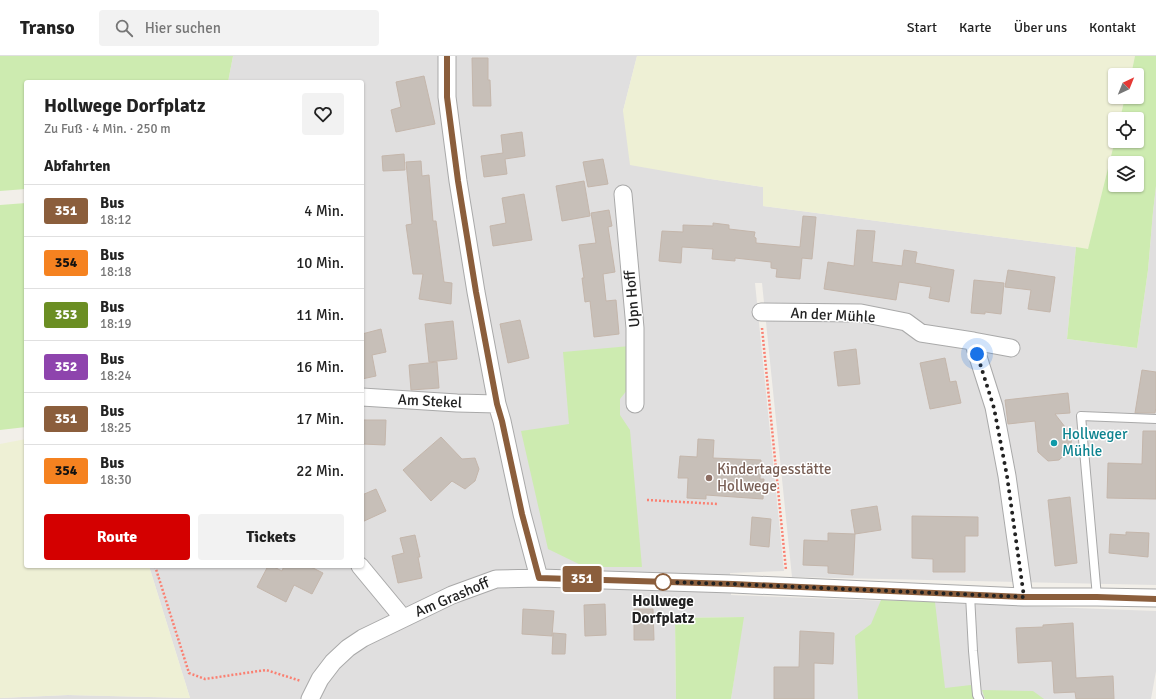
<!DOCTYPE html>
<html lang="de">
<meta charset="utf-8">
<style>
:root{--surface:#fff;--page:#f2f2f2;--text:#222;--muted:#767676;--line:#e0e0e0;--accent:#d40000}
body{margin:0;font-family:Signika,sans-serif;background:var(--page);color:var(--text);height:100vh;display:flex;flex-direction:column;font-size:15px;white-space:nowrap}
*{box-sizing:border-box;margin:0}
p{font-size:13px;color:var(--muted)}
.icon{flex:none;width:22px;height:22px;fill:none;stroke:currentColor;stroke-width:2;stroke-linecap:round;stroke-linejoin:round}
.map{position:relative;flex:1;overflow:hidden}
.sheet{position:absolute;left:24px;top:24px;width:340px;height:488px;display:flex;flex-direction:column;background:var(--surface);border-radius:4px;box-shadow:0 1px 3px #0004}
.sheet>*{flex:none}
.badge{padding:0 8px;border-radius:3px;font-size:14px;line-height:26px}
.needle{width:26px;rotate:43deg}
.fabs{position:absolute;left:1108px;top:12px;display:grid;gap:8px}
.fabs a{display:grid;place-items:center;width:36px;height:36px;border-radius:4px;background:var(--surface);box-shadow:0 1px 3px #0004;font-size:20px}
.you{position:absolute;width:20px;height:20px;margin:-10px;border:3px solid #fff;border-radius:50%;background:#1a73e8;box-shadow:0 0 0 6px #1a73e833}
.map>.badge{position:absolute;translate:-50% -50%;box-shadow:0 0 0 2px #fff}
h2{padding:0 20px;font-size:15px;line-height:36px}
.round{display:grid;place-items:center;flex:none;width:42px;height:42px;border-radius:4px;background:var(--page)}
.overview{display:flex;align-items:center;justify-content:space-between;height:68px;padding:0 20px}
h1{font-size:19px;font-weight:800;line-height:30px}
.cta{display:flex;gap:8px;margin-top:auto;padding:8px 20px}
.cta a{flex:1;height:46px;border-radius:4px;background:var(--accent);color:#fff;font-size:16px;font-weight:800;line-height:46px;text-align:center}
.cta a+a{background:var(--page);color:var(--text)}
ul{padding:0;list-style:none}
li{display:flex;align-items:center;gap:12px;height:52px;padding:0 20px;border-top:1px solid var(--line)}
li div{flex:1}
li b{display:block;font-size:15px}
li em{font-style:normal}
li .badge{min-width:44px;font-weight:700;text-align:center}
header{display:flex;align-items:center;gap:24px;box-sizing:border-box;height:56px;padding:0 20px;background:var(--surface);border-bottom:1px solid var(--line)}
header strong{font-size:19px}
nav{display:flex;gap:22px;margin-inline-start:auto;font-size:14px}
.search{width:280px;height:36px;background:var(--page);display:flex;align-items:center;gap:10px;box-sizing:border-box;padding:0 14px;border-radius:4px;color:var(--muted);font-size:15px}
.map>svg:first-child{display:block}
.residential{fill:#e0dfdf}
.farmland{fill:#eef0d5}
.grass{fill:#cdebb0;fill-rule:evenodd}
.building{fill:#c7bfb8;stroke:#c4b6ab}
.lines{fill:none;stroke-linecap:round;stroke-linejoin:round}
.lane-casing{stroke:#a9a9a9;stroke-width:10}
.street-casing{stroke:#a9a9a9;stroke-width:19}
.path{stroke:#fa8072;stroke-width:2.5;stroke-dasharray:2 2;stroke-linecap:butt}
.lane{stroke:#fff;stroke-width:8}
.street{stroke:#fff;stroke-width:17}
.line-casing{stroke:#fff;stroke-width:9}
.line{stroke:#8b5e3c;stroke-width:6}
.walk{stroke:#222;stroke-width:4;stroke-dasharray:0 7.2}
.culture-dot{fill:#0f9aa8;stroke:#fff;stroke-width:1.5}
.education-dot{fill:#8d6e63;stroke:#fff;stroke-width:1.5}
.stop-dot{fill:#fff;stroke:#8b5e3c;stroke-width:2}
.labels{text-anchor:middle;stroke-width:3;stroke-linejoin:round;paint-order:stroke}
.street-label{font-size:15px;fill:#222;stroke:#fff}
.culture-label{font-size:15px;fill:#0d838f;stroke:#fff;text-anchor:start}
.education-label{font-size:15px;fill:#785e54;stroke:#fff;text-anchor:start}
.stop-label{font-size:15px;font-weight:bold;fill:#222;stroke:#fff}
</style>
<header>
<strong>Transo</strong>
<div class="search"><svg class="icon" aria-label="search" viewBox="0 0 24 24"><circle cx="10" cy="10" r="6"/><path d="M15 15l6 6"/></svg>Hier suchen</div>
<nav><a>Start</a><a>Karte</a><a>Über uns</a><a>Kontakt</a></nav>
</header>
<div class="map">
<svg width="1156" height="643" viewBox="0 0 1156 643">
<rect width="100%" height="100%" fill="#f2efe9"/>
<path class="residential" d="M233 0H637L623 55 704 122 763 131V150L1076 191 1067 283 1137 292 1148 214 1153 156 1156 130V529L792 521 762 227H755L784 515 730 517 731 539 1156 555V615L1151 643H731L743 561 675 562 676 643H0V642L68 639 190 642 149 510H362V26H228Z"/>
<path class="farmland" d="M637 0H1135L1131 19H1115V41H1125L1120 63H1115V84L1088 194 1076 191 763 150V131L704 122 630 109 623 55Z
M26 383V510H149L190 642 68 639 0 642V388Z"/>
<path class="grass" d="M0 0H233L228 26H26V133L0 135Z
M1135 0H1156V130L1153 156 1148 214 1137 292 1067 283 1076 191 1088 193 1115 84V85H1137V63H1120L1125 41H1137V19H1131ZM1115 107H1137V129H1115Z
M26 147V371L0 374V149Z
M630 290 628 333 620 343V359L630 374 642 511H585L548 493 521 375 569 368 563 296Z
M881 544 935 546 945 632 971 629 974 643H858L855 580 871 568Z
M744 561 731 643H676L675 562Z
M982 634 1033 635 1044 643H985Z"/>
<path class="building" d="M472 2H488V24H490L491 50H473Z
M424 20 435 68 396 76 391 54 401 51 396 26Z
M522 76 525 100 505 103 507 118 484 121 481 100 503 97 501 79Z
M404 98 405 114 383 115 382 100Z
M603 103 608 128 588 131 583 106Z
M421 105 422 120 429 119 433 165H436L444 226 452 227 451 248 419 243 423 218H413L406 169 412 168 406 106Z
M584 125 590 160 562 165 556 130Z
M524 138 532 184 493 190 490 170 506 167 502 142Z
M609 154 612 170 608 171 615 216 603 218 606 245 616 244 619 278 594 281 590 245 585 246 582 222H584L579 189 596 187 591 157Z
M803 160 816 161 812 203 802 202 800 223 776 221 777 213 771 212V206L735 202V205L712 203 713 193 682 191 681 207 659 205 662 175 683 176V169L713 170V167L729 169V173L755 176 754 181 756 182V187L800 191Z
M857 174 875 175 872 206 902 210 904 194 917 196 915 207 954 214 949 246 929 242 931 231 899 226 896 244 824 233 828 206 854 210Z
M1008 214 1055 221 1050 256 1028 253 1031 234 1005 231Z
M974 224 1004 227 1001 258 985 256V258L971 257Z
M520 264 529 302 508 307 500 268Z
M453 265 457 303 429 306 425 268Z
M381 273 386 296 372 299 376 320 362 323V278Z
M856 293 860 328 838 330 834 296Z
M945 302 950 326 956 325 961 347 930 353 920 307Z
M437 306 439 332 411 334 409 309Z
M1142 314 1156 316V351L1155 357H1135Z
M1068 337 1070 357 1055 358 1072 380 1070 394 1059 404 1048 405 1038 396 1035 365 1008 368 1005 344Z
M362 364H386L385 389 362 388Z
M1143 375H1156V443L1107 442 1108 407 1142 408Z
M441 381 462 403 475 402 479 413 475 425 465 433 452 425 431 445 403 414Z
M698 383 714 384 713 402 761 404 760 423H764L763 443 706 439V443L687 442 688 422H678L680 400 697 401Z
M376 433 386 455 362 466V439Z
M1070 441 1077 507 1055 510 1048 444Z
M877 450 881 474 855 478 851 454Z
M912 460 978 461V480H965V516H933V503L912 502Z
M752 461 771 463 769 491 750 489Z
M1126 476 1149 477 1148 501 1109 497 1110 478 1126 479Z
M828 477 855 478 853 519 828 517V510L803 509 804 484 828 485Z
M415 479 420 501H418L422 522 398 527 392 500 404 497 400 482Z
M268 510H272L282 515 284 510H309L323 517 312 538 294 529 286 546 257 531Z
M605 548 606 579 585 580 584 549Z
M523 553 554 555 552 580 522 578Z
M634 553H653L654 584H634Z
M1073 567 1076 622 1113 620 1114 643H1076L1075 636 1054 637 1052 605 1018 607 1016 572 1043 571V569Z
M800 575 834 577 833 608 814 607V643H774V611H799Z
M553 577 566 578 565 598H552Z"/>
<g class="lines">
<g class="lane-casing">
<path id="lane" d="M970 539 973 595 977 639 979 643
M1097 541 1081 360 1156 363"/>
</g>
<g class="street-casing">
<path id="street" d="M447 0V41L458 125 476 236 497 348 502 365 522 458 539 522
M623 138 635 272V348
M761 256 861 257 906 266 921 277 973 285 994 351 1007 420 1024 541
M973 285 1011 292
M362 341 457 347 497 348
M360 510 403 562
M310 643 320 623 333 606 348 592 363 582 452 539 496 523 539 522 733 528 1024 541H1097L1156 542"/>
</g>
<path class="path" d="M762 272 786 514
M647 444 718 448
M155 510 189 617 205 623 266 614 301 625"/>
<use href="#lane" class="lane"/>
<use href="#street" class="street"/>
</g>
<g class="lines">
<g class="line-casing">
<path id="line" d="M447 0V41L458 125 476 236 497 348 502 365 522 458 539 522 733 528 1024 541H1097L1156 543"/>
</g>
<use href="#line" class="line"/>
<path class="walk" d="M663 526 733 528 1024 541 1007 420 994 352 977 298"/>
</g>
<circle class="culture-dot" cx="1054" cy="387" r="4"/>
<circle class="education-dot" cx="709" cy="422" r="4"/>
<circle class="stop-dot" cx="663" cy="526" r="8"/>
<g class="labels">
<g class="street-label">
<text transform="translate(632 243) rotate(-95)" y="5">Upn Hoff</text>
<text transform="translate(833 259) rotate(3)" y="5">An der Mühle</text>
<text transform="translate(430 345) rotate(3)" y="5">Am Stekel</text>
<text transform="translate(452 541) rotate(-23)" y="5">Am Grashoff</text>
</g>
<g class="culture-label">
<text x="1062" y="383">Hollweger<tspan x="1062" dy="17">Mühle</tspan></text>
</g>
<g class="education-label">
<text x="717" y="418">Kindertagesstätte<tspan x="717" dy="17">Hollwege</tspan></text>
</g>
<g class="stop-label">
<text x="663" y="550">Hollwege<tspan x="663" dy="17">Dorfplatz</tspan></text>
</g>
</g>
</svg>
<div class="fabs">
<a><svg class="needle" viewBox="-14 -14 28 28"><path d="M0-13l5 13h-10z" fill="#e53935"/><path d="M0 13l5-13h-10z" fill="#767676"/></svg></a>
<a><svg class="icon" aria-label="locate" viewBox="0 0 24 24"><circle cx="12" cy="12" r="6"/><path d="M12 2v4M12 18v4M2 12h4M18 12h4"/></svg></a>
<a><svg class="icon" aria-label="layers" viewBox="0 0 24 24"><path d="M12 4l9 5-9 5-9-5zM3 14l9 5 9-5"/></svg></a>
</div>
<div class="you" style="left:977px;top:298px"></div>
<b class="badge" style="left:582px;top:523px;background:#8b5e3c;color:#fff">351</b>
<section class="sheet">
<div class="overview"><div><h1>Hollwege Dorfplatz</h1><p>Zu Fuß · 4 Min. · 250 m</p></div><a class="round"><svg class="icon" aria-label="heart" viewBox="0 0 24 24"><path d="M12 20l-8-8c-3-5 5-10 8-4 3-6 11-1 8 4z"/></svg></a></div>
<h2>Abfahrten</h2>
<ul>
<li><span class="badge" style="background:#8b5e3c;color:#fff">351</span><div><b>Bus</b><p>18:12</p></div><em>4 Min.</em></li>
<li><span class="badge" style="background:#f58220;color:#111">354</span><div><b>Bus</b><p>18:18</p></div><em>10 Min.</em></li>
<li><span class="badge" style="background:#6b8e23;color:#fff">353</span><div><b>Bus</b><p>18:19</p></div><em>11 Min.</em></li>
<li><span class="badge" style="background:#8e44ad;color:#fff">352</span><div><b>Bus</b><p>18:24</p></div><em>16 Min.</em></li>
<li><span class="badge" style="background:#8b5e3c;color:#fff">351</span><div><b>Bus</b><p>18:25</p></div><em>17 Min.</em></li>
<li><span class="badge" style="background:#f58220;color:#111">354</span><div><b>Bus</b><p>18:30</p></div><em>22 Min.</em></li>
</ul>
<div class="cta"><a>Route</a><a>Tickets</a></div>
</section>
</div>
